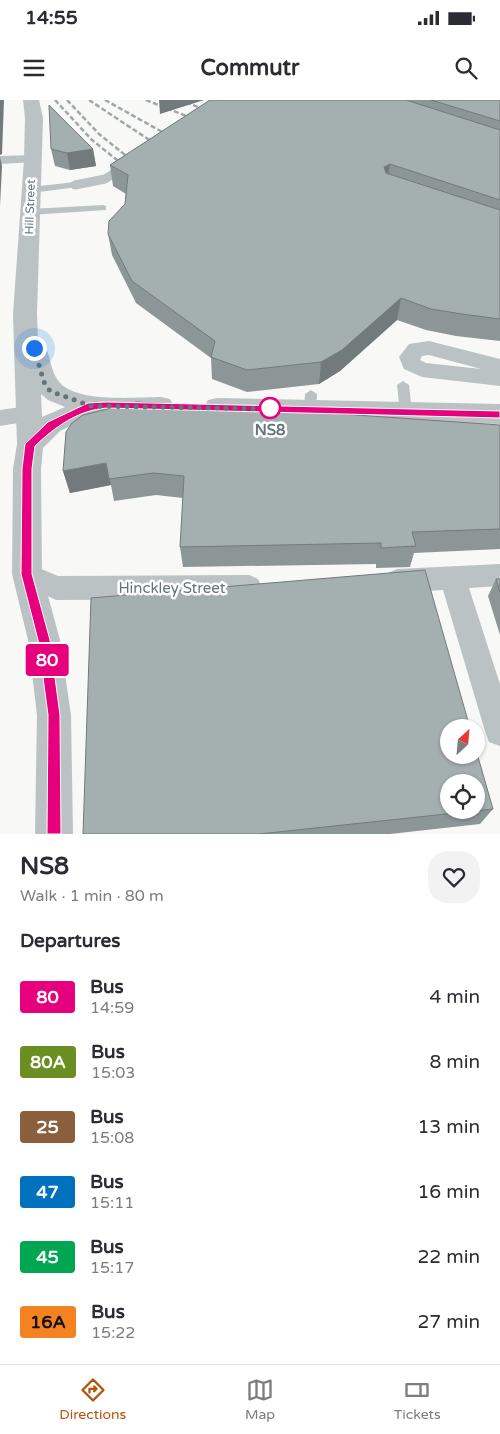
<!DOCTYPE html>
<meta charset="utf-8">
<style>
:root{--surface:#fff;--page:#f2f2f3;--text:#2b2b33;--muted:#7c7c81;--line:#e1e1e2;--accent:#b45309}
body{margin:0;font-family:"Varela Round",sans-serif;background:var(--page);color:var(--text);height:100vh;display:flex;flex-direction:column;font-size:19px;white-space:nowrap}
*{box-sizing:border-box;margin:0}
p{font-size:16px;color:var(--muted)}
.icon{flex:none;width:28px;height:28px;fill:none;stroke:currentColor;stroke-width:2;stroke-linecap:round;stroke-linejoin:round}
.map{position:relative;height:734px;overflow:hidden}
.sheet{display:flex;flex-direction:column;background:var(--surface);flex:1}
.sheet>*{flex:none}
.badge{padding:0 10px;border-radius:4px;font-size:18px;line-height:32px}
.needle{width:32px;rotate:26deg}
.buttons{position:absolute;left:440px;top:619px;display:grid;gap:10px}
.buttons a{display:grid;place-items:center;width:45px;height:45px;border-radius:50%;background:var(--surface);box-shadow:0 1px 4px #0004;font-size:25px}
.you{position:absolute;width:25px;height:25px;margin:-12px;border:4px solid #fff;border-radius:50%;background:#1a73e8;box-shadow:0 0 0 8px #1a73e833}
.map>.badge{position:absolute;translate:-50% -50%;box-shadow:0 0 0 2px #fff}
h2{padding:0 20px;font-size:19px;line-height:45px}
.round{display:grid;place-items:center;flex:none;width:52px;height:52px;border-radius:20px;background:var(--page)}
.head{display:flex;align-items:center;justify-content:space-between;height:85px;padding:0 20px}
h1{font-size:24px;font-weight:700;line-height:38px}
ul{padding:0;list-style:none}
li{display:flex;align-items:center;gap:15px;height:65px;padding:0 20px}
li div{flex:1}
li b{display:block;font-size:19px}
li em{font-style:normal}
li .badge{min-width:55px;font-weight:700;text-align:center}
.status{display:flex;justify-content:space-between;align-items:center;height:35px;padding:0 25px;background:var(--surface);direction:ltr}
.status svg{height:14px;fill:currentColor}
header{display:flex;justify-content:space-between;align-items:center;height:65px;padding:0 20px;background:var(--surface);font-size:22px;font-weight:700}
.tab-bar{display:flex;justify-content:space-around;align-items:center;height:70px;border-top:1px solid var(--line);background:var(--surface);font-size:14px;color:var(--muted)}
.tab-bar a{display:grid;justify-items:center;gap:2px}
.tab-bar .selected{color:var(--accent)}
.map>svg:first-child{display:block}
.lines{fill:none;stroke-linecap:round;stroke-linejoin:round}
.service{fill:#bbc2c3;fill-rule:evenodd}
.pedestrian{fill:#bbc2c3;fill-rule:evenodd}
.minor{fill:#bbc2c3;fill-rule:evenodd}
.tertiary{fill:#bbc2c3;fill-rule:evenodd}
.rail{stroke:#9ea8aa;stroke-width:2.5;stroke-dasharray:5 2.5;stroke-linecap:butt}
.service-bridge{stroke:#bbc2c3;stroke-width:9}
.wall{fill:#8d9697}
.shaded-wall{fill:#737a7b}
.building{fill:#a4afb0;stroke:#737a7b;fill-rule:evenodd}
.line{fill:#e6007e;stroke:#fff}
.walk{stroke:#627678;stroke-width:5;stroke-dasharray:0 9}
.stop-dot{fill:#fff;stroke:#e6007e;stroke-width:2.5}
.labels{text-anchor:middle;stroke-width:5;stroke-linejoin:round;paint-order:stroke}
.far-street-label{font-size:12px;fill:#627678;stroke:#fff}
.stop-label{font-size:15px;font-weight:bold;fill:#627678;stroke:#fff}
.street-label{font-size:15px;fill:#627678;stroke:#fff}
</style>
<div class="status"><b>14:55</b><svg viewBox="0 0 49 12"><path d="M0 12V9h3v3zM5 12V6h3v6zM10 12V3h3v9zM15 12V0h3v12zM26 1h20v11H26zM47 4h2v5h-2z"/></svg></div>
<header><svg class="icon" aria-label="menu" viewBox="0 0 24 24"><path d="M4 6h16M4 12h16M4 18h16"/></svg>Commutr<svg class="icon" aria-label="search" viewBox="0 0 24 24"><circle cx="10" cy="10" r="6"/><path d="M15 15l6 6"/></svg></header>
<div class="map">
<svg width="500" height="734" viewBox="0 0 500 734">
<rect width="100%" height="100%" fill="#f8f8f6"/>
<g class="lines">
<path class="service" d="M75 82 78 83V87L31 93 27 90 31 87Z
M103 105 106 106V110L30 115 25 112 30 109Z
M403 281 409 285 412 312 406 316 400 312 397 285Z
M311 290 317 294 316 310 310 314 304 310 305 294Z"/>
<path class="pedestrian" d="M33 55 39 59 37 62 0 64V56Z"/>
<path class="minor" d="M429 241 500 259V286L422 277 404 269 399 257 409 244ZM429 255 481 269 426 263 420 260 422 256Z
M28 306 36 308 39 314 36 320 0 326V310Z
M27 463 58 476 249 475 258 479 262 487 258 495 249 499 56 500 18 482 14 474 18 466Z
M500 464V486L469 488 500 584V646L489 642 485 631 443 490 397 493 388 489 384 481 388 473 397 469Z"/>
<path class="tertiary" d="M23 0H39L43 18 37 214 38 242 44 243C50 254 50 268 57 279 72 304 136 297 161 297L170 299 174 306 170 313 161 315H94L60 331 43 348 41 369 42 474 60 540 71 615 73 734H35L37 615 28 540 12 474 13 369 17 344 13 214 24 59 25 18ZM41 294 48 300 65 307 42 317Z
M217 298 500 304V324L217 316 208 314 204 307 208 300Z"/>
<path class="rail" d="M55 0 92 40 127 68
M67 0 99 34 135 63
M89 0 160 47
M105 0 173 38
M146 0 199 21
M179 0 212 12"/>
<path class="service-bridge" d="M75 85 105 79 126 66"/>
</g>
<path class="wall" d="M210 0H500V241L456 236 426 230 397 220 340 271 319 284 247 292 212 279 211 258 136 203 112 155 108 134 125 104 126 94 113 86 110 65Z
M51 49H93L96 66 70 70 55 66Z
M500 325V449L414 453 410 467 376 468V464L183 467 180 447 183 398 156 395 114 401 111 385 70 393 63 371Z
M496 479H500V535L488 496Z
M493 709 480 724 390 734H83Z"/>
<path class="shaded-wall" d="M0 0H4L2 54 0 55Z
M159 0H204L160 14Z
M93 49 96 66 70 70 67 53Z
M0 57 2 66 0 106Z
M390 64 387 85 384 67Z
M401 198 397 220 340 271 319 284 321 262Z
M106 363 111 385 70 393 63 371Z"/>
<path class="building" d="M210 0H406L500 30V100L390 64 384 67 386 73 500 110V219L462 214 431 209 401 198 342 250 321 262 247 270 211 257 215 241 132 181 108 134 109 121 125 104 128 75 110 65Z
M431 0H500V21Z
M49 5 93 49 67 53 51 49Z
M136 302 241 307 500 325V429L412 432 416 446 381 448V443L180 447 184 376 153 373 109 379 106 363 63 371 66 332 72 323 83 315Z
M425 470 470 628H449V655H476V650L493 709 259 734H83L91 498ZM449 682H476V710H449Z
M496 479H500V492Z"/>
<path class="line" d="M107 302 500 311V318L107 308C78 310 55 327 35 346L32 369V474L50 540 60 615 61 734H47L48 615 38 540 21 474 22 369 25 344 48 322 88 303Z"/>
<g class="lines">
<path class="walk" d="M34 248 44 282 50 291 91 306 276 309 270 308"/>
</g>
<circle class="stop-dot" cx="270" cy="308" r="10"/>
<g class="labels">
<g class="far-street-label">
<text transform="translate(30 107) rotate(-88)" y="4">Hill Street</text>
</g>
<g class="stop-label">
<text x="270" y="335">NS8</text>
</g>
<g class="street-label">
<text x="172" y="493">Hinckley Street</text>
</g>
</g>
</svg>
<div class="buttons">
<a><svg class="needle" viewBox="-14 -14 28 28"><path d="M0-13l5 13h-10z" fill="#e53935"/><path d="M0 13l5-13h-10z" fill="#7c7c81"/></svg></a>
<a><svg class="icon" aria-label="locate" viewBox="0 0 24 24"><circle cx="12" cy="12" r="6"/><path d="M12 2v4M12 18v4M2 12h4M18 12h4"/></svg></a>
</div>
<div class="you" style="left:34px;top:248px"></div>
<b class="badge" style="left:47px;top:560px;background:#e6007e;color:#fff">80</b>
</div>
<section class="sheet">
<div class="head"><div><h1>NS8</h1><p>Walk · 1 min · 80 m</p></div><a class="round"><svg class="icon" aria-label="heart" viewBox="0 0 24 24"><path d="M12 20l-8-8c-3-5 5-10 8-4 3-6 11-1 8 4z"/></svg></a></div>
<h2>Departures</h2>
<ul>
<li><span class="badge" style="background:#e6007e;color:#fff">80</span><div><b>Bus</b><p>14:59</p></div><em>4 min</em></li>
<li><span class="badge" style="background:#6b8e23;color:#fff">80A</span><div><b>Bus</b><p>15:03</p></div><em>8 min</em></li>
<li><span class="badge" style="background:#8b5e3c;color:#fff">25</span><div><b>Bus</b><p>15:08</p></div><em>13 min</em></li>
<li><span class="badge" style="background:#0072bc;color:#fff">47</span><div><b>Bus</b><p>15:11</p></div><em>16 min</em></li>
<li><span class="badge" style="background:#00a651;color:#fff">45</span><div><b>Bus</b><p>15:17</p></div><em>22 min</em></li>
<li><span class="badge" style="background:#f58220;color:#111">16A</span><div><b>Bus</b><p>15:22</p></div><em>27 min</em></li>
</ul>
</section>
<nav class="tab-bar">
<a class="selected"><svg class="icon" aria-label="directions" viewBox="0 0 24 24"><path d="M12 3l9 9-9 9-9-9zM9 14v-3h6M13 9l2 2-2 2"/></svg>Directions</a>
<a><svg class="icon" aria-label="map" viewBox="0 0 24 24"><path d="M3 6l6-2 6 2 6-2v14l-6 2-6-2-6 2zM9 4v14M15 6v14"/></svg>Map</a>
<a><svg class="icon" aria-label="tickets" viewBox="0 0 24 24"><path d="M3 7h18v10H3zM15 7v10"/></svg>Tickets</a>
</nav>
